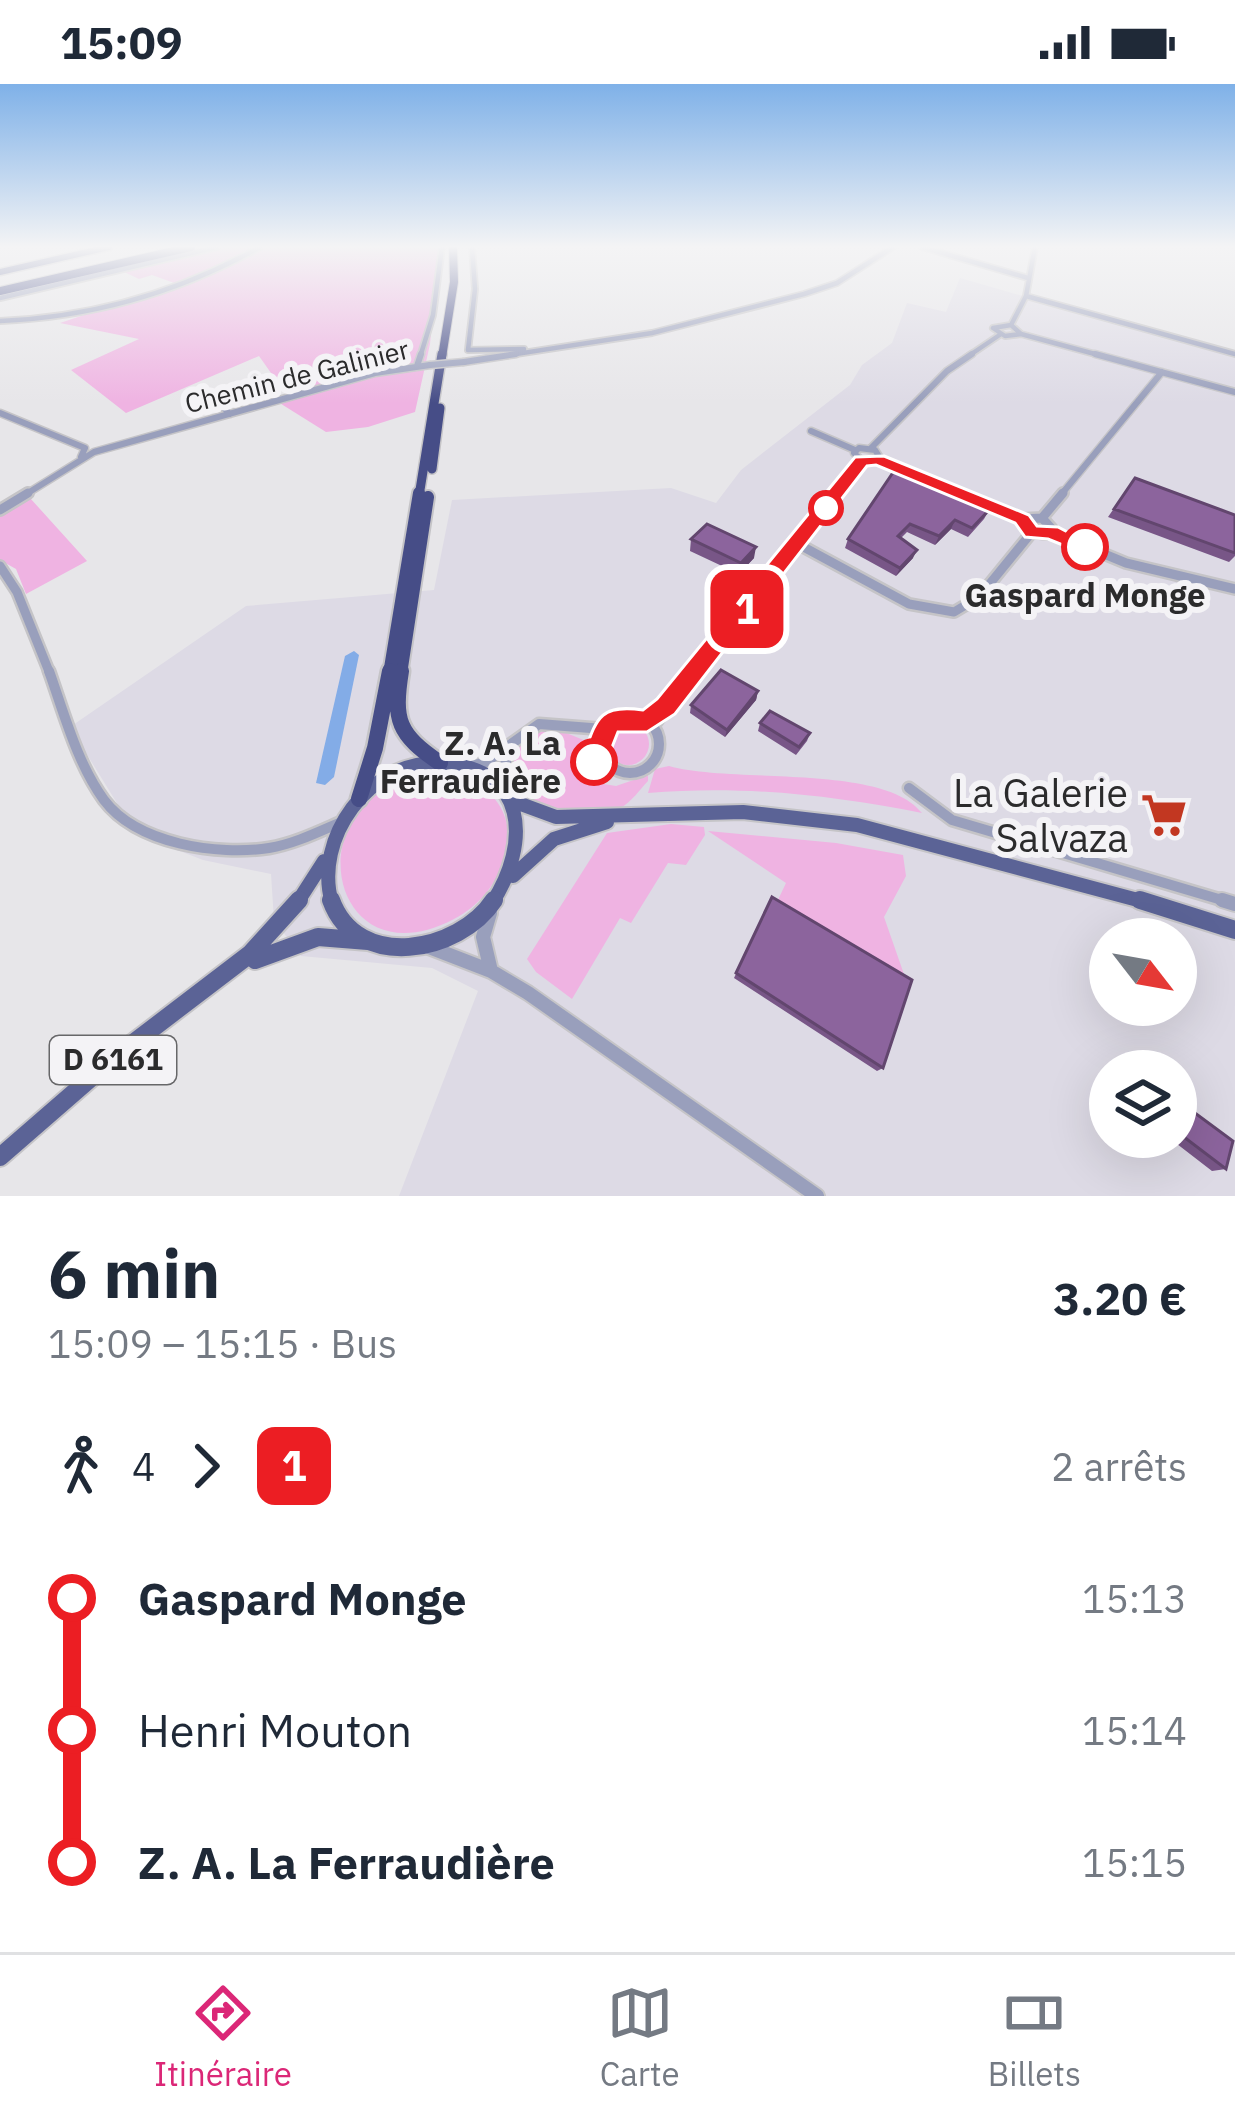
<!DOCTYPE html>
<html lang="fr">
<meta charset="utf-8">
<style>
:root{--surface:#fff;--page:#f2f2f3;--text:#1f2937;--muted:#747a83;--line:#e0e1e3;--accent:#db2777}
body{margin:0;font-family:"IBM Plex Sans",sans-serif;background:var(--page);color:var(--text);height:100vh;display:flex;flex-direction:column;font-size:45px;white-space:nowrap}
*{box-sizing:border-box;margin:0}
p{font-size:39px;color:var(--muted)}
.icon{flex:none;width:66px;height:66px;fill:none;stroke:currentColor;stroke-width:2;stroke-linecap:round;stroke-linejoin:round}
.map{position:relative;height:1112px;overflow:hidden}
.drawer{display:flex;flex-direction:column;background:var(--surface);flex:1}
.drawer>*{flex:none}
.badge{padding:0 24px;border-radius:18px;font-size:42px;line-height:78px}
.needle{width:78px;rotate:121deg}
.fabs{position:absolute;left:1089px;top:834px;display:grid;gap:24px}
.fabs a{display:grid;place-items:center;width:108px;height:108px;border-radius:50%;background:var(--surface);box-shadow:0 12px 48px #0002;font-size:60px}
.map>.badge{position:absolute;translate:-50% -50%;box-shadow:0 0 0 6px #fff}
.legs{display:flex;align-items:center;gap:18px;height:132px;padding:0 48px;font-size:39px}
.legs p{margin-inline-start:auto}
.overview{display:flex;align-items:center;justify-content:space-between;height:204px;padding:0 48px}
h1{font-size:66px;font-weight:700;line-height:90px}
ul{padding:0 48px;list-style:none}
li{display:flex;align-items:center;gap:42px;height:132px;font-size:45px}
li i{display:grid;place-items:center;width:18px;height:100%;margin:0 15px;background:currentColor}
li i::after{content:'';width:30px;height:30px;margin:-15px;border:9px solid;border-radius:50%;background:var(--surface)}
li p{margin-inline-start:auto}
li:first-child i{background:linear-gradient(#0000 50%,currentColor 0)}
li:last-child i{background:linear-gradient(currentColor 50%,#0000 0)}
.status{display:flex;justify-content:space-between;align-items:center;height:84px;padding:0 60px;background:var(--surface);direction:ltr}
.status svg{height:33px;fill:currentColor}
.menu{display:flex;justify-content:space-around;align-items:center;height:168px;border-top:3px solid var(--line);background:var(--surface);font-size:33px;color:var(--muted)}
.menu a{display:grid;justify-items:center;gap:6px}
.menu .on{color:var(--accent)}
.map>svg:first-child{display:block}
.built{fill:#dddae5;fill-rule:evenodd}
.green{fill:#efb3e2}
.water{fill:#83ace7}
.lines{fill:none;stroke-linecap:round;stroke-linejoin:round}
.minor-far4-casing{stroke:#c5c4c7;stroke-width:8}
.minor-far3-casing{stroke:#c5c4c7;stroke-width:9}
.minor-far2-casing{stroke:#c5c4c7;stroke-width:14}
.minor-far1-casing{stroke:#c5c4c7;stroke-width:15}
.minor-casing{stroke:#c5c4c7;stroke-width:18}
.major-far2-casing{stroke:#c5c4c7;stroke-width:9}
.major-far1-casing{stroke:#c5c4c7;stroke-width:18}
.major-casing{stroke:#c5c4c7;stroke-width:22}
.highway-far3-casing{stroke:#c5c4c7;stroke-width:10}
.highway-far2-casing{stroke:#c5c4c7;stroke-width:12}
.highway-far1-casing{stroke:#c5c4c7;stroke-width:16}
.highway-casing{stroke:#c5c4c7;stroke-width:21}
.minor-far4{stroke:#999fbc;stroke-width:4.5}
.minor-far3{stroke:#999fbc;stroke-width:6}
.minor-far2{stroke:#999fbc;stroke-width:9}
.minor-far1{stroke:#999fbc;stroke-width:10}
.minor{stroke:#999fbc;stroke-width:14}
.major-far2{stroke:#5b6396;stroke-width:6}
.major-far1{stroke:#5b6396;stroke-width:14}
.major{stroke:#5b6396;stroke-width:18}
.highway-far3{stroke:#464d87;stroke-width:8}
.highway-far2{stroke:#464d87;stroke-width:9}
.highway-far1{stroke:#464d87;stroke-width:12}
.highway{stroke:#464d87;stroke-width:16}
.minor-bridge-casing{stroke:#c5c4c7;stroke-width:9;stroke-linecap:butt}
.minor-bridge{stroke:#999fbc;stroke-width:6}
.wall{fill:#785687}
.shaded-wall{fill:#62466e}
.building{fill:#8c649d;stroke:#62466e;stroke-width:3}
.line-1{fill:#ec1e23;stroke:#fff;stroke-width:3}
.stop-1-dot{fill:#fff;stroke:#ec1e23;stroke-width:6}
.labels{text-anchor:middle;stroke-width:12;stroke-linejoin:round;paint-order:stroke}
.far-street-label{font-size:27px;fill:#2b2b2c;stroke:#f4f3f6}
.shield{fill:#f4f3f6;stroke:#676769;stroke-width:3}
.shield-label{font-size:30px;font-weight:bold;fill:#2b2b2c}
.stop-label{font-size:33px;font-weight:bold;fill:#2b2b2c;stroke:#f4f3f6}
.near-poi-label{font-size:39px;fill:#2b2b2c;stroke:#f4f3f6;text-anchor:end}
</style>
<div class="status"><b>15:09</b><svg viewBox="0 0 49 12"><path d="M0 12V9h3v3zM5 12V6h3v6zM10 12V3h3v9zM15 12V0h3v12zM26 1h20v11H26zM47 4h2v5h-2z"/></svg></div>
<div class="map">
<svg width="1235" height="1112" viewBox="0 0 1235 1112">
<rect width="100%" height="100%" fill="#e7e6e9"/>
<path class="built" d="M960 194 1235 273V1112H399L478 907 432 884 301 872 274 836 271 790 203 776 136 750 70 643 246 522 434 506 452 416 671 404 716 419 741 386 850 301 862 281 892 259 907 219 946 228ZM1110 855H1176V921H1110ZM1110 987H1176V1053H1110Z"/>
<path class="green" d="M220 163H440L430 260 415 328 368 343 326 348 278 318 288 313 259 272 126 329 71 286 139 255 60 239 177 200 152 191 139 195 120 186Z
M30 414 87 477 26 510 16 485 0 476V428Z
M607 660a21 21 0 1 1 42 0a21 21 0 1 1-42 0Z
M559 646 586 657 582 680 597 699 616 702 648 691V697C640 705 631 719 620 724 611 728 600 726 590 726 552 727 514 723 509 677 517 655 536 645 559 646Z
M669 682C731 700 883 679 922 729 830 711 742 701 648 709L655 685Z
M446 688C488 697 518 727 505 773 497 800 479 822 454 835 324 904 286 697 446 688Z
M671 740 704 743 705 751 686 781 668 779 631 839 620 834 572 915 536 888 527 875 607 749Z
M708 747 836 759 903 771 906 792 884 833 906 896 776 820 786 799Z"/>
<path class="water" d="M354 567 359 571 334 693 325 701 316 699 345 572Z"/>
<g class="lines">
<g class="minor-far4-casing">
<path id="minor-far4" d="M472 163 475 205 468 266 524 265
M922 163 1028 194
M1035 163 1026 212 1235 270
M0 214 217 163
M0 237C94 233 178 209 260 163
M1011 241 1026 212
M1011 241 1021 250 1005 252 993 244Z
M1021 250 1106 273
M420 273 433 231 442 163
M497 273 652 249 804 210 837 199 893 163
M967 273 1001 250"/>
</g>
<g class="minor-far3-casing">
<path id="minor-far3" d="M1095 270 1235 308
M464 278 516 270
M417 282 421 270
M216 316 230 330
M0 329 85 364 81 373
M811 347 855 366
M859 364 875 366 880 374 861 376 854 369Z
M871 364 947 287 972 270
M878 376 965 412
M23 412 94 368 375 289 430 281
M833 412 861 376
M1060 412 1162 288"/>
</g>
<g class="minor-far2-casing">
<path id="minor-far2" d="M958 409 1022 435
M0 426 28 409
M1042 434 1052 445 1047 450 1032 448 1022 435Z
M1042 434 1063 409
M1051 448 1126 479 1235 505
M798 460 909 520 954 528 979 513 1032 448
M0 482 17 508 50 590
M694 590 835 409"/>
</g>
<g class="minor-far1-casing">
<path id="minor-far1" d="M49 587C64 629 77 679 104 716 137 760 218 772 269 764 293 760 316 749 339 739
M601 660a29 29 0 1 1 58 0a29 29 0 1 1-58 0Z
M653 642 696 587
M467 683 486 678 539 640 604 645
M909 704 952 736 1232 819
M504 707V683L512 660"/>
</g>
<g class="minor-casing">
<path id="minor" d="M1222 816 1235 820
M490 829 483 853 491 887
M429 863 491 887 528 909 817 1112"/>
</g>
<g class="major-far2-casing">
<path id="major-far2" d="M0 188 109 163"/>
</g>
<g class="major-far1-casing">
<path id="major-far1" d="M510 716 556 733 743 728 857 741 1149 819
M513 792 554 755 607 738
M297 819 324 777
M332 819C313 755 369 676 440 679 528 683 531 759 492 819"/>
</g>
<g class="major-casing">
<path id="major" d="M331 816C357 888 459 869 494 816
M1140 816 1235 846
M255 876 318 853 368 857
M0 1073 115 973 250 870 299 816"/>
</g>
<g class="highway-far3-casing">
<path id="highway-far3" d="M0 207 191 163
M442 273 454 198 453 163"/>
</g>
<g class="highway-far2-casing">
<path id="highway-far2" d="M432 385 440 324
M419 412 442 270"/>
</g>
<g class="highway-far1-casing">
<path id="highway-far1" d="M389 590 419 409
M401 590 428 413"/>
</g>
<g class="highway-casing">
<path id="highway" d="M401 587C393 637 398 650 440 679
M359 715 375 664 390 587"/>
</g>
<use href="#minor-far4" class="minor-far4"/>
<use href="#minor-far3" class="minor-far3"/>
<use href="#minor-far2" class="minor-far2"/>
<use href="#minor-far1" class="minor-far1"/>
<use href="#minor" class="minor"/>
<use href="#major-far2" class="major-far2"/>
<use href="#major-far1" class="major-far1"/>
<use href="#major" class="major"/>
<use href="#highway-far3" class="highway-far3"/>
<use href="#highway-far2" class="highway-far2"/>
<use href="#highway-far1" class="highway-far1"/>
<use href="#highway" class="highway"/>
<g class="minor-bridge-casing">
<path id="minor-bridge" d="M430 281 464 278"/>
</g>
<use href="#minor-bridge" class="minor-bridge"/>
</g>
<path class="wall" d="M894 387 989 426 984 435 968 453 951 445 935 461 907 448 901 454 913 474 896 492 845 464 848 455Z
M1135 394 1235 431V472L1229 478 1108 433Z
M691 455 754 474 739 490 690 467Z
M758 607 756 616 725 653 690 629 691 621Z
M760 639 810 649 807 657 796 671 758 647Z
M772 813 883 984 877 987 734 894Z
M1176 1015 1226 1085 1212 1087 1168 1053H1176Z"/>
<path class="shaded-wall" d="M955 436 951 445 935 461 939 452Z
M756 463 754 474 739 490 741 479Z
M917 466 913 474 896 492 900 484Z
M758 607 756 616 725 653 727 646Z"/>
<path class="building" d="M894 387 989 426 972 444 955 436 939 452 910 440 898 452 917 466 900 484 848 455Z
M1135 394 1235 431V469L1114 425Z
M707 440 756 463 741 479 691 455Z
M721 586 758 607 727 646 691 621Z
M770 627 810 649 799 663 760 639Z
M772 813 912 896 883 984 736 889Z
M1176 1015 1233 1057 1226 1085 1176 1047Z"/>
<linearGradient id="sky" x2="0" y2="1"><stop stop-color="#7fb1e8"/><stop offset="0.51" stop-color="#f4f4f5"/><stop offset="1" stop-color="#f4f4f5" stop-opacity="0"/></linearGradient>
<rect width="1235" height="319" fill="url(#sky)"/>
<path class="line-1" d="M884 372 1029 431 1037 442 1058 443 1096 463 1085 470 1048 455 1025 453 1015 439 876 381 867 382 675 630 647 648H618L603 686H584C578 670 580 683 585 667 597 633 601 620 643 626L657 615 855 373Z"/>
<defs>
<g id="supermarket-bare" transform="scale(3.6)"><path d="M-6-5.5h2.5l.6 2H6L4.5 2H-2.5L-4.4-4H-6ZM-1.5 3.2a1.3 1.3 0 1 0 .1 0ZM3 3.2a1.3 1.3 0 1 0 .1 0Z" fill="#c23721" stroke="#f4f3f6" stroke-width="2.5" paint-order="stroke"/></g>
</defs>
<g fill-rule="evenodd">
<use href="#supermarket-bare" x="1164" y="731"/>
</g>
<g class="stop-1-dot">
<circle cx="826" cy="424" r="15"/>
<circle cx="1085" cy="463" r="21"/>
<circle cx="594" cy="678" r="21"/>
</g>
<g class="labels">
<g class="far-street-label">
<text transform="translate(297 293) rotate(-14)" y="9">Chemin de Galinier</text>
</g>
<rect class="shield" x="50" y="952" width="126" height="48" rx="9"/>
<g class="shield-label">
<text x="113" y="986">D 6161</text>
</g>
<g class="stop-label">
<text x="1085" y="523">Gaspard Monge</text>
<text x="561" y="671" text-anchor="end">Z. A. La<tspan x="561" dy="38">Ferraudière</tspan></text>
</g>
<g class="near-poi-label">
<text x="1128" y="723">La Galerie<tspan x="1128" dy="45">Salvaza</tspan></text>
</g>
</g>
</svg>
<div class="fabs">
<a><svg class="needle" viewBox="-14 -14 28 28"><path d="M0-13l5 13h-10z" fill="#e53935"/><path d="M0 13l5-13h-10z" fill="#747a83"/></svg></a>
<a><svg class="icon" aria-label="layers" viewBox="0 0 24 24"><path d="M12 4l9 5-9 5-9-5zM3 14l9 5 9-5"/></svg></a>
</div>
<b class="badge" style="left:747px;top:525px;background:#ec1e23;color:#fff">1</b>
</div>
<section class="drawer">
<div class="overview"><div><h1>6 min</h1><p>15:09 – 15:15 · Bus</p></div><b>3.20 €</b></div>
<div class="legs"><svg class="icon" aria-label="walk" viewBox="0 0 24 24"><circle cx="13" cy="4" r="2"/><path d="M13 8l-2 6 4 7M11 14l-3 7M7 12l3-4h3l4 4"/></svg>4<svg class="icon" aria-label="forward" viewBox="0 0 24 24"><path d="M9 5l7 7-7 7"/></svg><b class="badge" style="background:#ec1e23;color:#fff">1</b><p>2 arrêts</p></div>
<ul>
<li><i style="color:#ec1e23"></i><b>Gaspard Monge</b><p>15:13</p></li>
<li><i style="color:#ec1e23"></i><span>Henri Mouton</span><p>15:14</p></li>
<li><i style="color:#ec1e23"></i><b>Z. A. La Ferraudière</b><p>15:15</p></li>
</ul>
</section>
<nav class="menu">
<a class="on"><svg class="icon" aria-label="directions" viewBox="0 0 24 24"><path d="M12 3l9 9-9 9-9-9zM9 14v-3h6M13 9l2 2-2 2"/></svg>Itinéraire</a>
<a><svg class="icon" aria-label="map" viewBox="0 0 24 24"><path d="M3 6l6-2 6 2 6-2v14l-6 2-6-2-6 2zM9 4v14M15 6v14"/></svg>Carte</a>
<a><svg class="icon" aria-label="tickets" viewBox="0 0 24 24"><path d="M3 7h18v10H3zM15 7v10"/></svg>Billets</a>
</nav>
